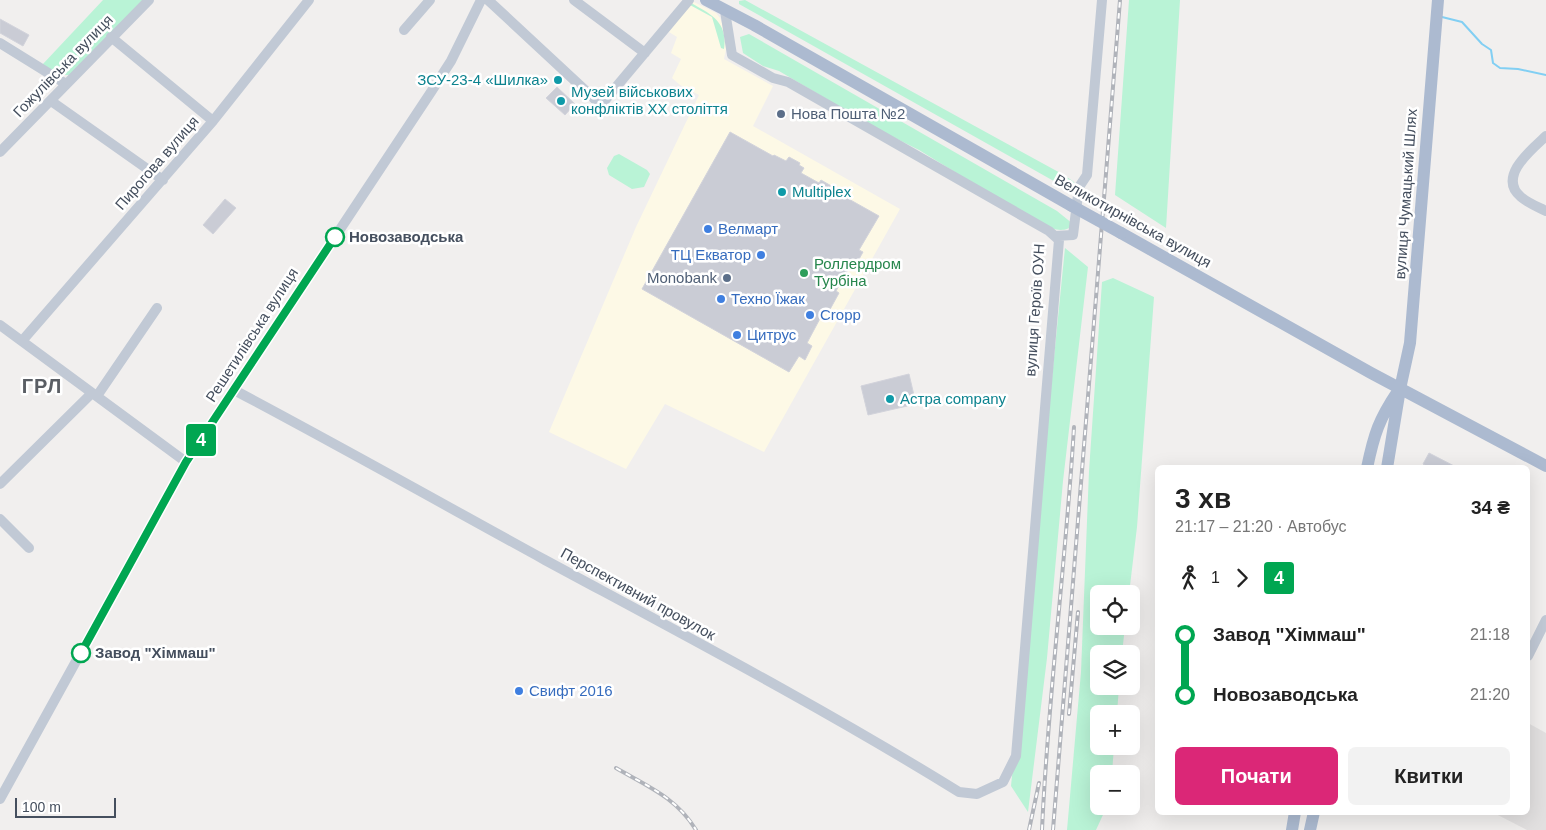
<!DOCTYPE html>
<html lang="uk">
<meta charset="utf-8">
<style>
:root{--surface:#fff;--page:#f2f2f2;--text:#222;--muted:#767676;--accent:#db2777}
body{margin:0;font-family:Helvetica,sans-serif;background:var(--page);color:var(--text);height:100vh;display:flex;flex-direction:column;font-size:19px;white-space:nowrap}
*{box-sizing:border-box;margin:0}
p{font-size:16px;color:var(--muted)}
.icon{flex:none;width:28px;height:28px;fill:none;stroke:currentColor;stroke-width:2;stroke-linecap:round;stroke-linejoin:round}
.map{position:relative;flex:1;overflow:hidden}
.sheet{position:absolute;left:1155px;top:465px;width:375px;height:350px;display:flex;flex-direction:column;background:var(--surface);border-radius:8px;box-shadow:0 5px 20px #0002}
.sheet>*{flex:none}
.badge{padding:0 10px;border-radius:4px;font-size:18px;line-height:32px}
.fabs{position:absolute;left:1090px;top:585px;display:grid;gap:10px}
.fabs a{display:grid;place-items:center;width:50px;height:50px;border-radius:8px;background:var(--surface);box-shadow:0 5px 20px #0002;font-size:25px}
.scale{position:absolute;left:15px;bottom:12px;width:101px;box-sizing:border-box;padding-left:5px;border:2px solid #454f5e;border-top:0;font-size:14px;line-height:18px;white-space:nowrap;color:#454f5e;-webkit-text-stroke:4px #fff;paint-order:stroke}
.map>.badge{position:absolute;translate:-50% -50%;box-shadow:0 0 0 2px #fff}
.legs{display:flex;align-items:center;gap:8px;height:55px;padding:0 20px;font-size:16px}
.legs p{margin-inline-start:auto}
.headline{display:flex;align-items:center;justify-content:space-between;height:85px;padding:0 20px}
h1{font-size:28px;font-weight:800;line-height:38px}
.button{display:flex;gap:10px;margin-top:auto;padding:10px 20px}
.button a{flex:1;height:58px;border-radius:8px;background:var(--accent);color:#fff;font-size:20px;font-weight:800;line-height:58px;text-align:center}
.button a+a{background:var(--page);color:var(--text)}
ul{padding:0 20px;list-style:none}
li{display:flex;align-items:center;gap:18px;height:60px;font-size:19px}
li i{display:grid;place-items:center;width:8px;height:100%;margin:0 6px;background:currentColor}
li i::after{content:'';width:12px;height:12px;margin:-6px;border:4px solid;border-radius:50%;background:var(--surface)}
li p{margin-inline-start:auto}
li:first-child i{background:linear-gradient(#0000 50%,currentColor 0)}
li:last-child i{background:linear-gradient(currentColor 50%,#0000 0)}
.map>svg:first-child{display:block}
.commercial{fill:#fdf9e6}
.education{fill:#e2e0e0}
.green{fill:#b9f3d6}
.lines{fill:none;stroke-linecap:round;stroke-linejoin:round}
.stream{stroke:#82cff3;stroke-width:2}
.building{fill:#caccd5;stroke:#d2d3db}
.minor{stroke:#c1c9d5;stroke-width:10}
.major{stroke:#acbad0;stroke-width:12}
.rail-casing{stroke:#b0b3ba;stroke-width:4}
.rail{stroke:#fff;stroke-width:2;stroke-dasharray:5.5;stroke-linecap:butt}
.major-bridge{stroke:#acbad0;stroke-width:12}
.line-1-casing{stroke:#fff;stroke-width:11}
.line-1{stroke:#00a651;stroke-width:8}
.culture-dot{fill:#0f9aa8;stroke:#fff;stroke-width:2}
.service-dot{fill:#5c6f8a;stroke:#fff;stroke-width:2}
.shop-dot{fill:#3f7fe0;stroke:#fff;stroke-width:2}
.stop-1-dot{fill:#fff;stroke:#00a651;stroke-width:2.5}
.leisure-dot{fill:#2e9e5b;stroke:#fff;stroke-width:2}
.labels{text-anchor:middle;stroke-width:5;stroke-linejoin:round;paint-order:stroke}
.street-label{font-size:15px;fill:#454f5e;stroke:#fff}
.culture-label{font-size:15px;fill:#0d838f;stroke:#fff;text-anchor:start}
.service-label{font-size:15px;fill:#4e5e75;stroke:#fff;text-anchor:start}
.shop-label{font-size:15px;fill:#366cbe;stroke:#fff;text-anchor:start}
.stop-label{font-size:15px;font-weight:bold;fill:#454f5e;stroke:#fff;text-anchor:start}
.leisure-label{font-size:15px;fill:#27864d;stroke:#fff;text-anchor:start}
.district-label{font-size:20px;font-weight:bold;letter-spacing:1px;fill:#5a5e64;stroke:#fff}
</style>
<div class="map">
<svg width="1546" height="830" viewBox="0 0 1546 830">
<rect width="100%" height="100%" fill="#f1efee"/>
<path class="commercial" d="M692 1 716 13 720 18 728 39 724 59 773 86 753 126 900 209 764 452 665 404 626 469 549 432 636 227 699 95 680 85 672 78 681 59 671 53 677 37 669 32Z"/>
<path class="education" d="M1528 723 1546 733V830H1527L1494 813 1528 812Z"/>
<path class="green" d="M103 0H145L71 75H58L42 65Z
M745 0 1064 175 1074 182 1076 188 1075 193 739 4V1Z
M1129 0H1180L1166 228 1115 195Z
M691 3C711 14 728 22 724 49L721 48 712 17 690 5Z
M749 34 1057 211 1073 224C1066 234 1053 229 1043 226L919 150 881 131 779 71 763 66 743 53 740 37Z
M619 154 647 170 650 174 644 187 632 189 609 175 607 168 614 156Z
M1065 248 1088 267 1063 481 1047 658 1028 812 1011 786Z
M1113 278 1154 297 1137 527 1129 594H1099V626H1125L1122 654H1099V686H1119L1117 714H1099V746H1114L1112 774H1099V806H1107L1096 830H1067L1081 672 1089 471 1102 282Z"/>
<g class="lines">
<path class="stream" d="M1442 17 1462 22 1482 44 1491 50 1493 63 1500 68 1518 69 1546 75"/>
</g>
<path class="building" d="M0 19 29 35 23 46 0 33Z
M557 87 575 104 565 115 546 98Z
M730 132 773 156 774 155 786 161 789 157 800 163 799 165 804 168 801 173 819 183 821 180 840 191 838 193 879 216 859 250 863 252 853 270 849 268 836 291 839 293 828 313 824 311 807 343 812 346 805 360 799 356 789 372 642 289Z
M225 199 236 208 213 234 203 225Z
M909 374 916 404 868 415 861 386Z
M1429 453 1458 468H1425L1426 466 1423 464Z"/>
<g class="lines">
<path class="minor" d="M488 0 601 105 689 0
M574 0 645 53
M404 30 430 0
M111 37 213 121
M0 43 66 84
M51 101 163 180
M1546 136C1531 150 1497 177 1521 197 1528 203 1538 207 1546 211
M0 152 149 0
M1055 236 1073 235 1079 187 1087 175 1102 0
M0 325 186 462
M22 341 213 121 309 0
M234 390C338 445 441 503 545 560 684 635 825 709 959 792L977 794 1003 782 1016 756 1059 240 1049 231 788 82 773 78 732 55 725 11
M97 396 157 308
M0 484 92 393
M0 519 29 548
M1528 656 1546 620
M0 799 186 462 431 92 451 61 481 0"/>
<path class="major" d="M706 0 754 25 1072 206
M1121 233 1371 373 1546 466
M1367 468C1374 434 1379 419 1398 391
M1387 468 1400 389 1410 343 1438 0
M1292 830 1295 812
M1310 830 1314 812"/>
<g class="rail-casing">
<path id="rail" d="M1069 714 1078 612
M616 768C647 786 677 798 696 830
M1029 830 1039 783
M1042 830C1048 695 1066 561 1074 427
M1053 830 1120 0"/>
</g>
<use href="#rail" class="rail"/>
<path class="major-bridge" d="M1072 206 1121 233"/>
</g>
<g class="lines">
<g class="line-1-casing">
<path id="line-1" d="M81 653 186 462 335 237"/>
</g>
<use href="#line-1" class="line-1"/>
</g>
<g class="culture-dot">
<circle cx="558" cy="80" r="5"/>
<circle cx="561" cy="101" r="5"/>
<circle cx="782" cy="192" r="5"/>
<circle cx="890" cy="399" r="5"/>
</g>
<g class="service-dot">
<circle cx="781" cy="114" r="5"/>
<circle cx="727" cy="278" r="5"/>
</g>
<g class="shop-dot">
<circle cx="708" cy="229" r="5"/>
<circle cx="761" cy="255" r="5"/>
<circle cx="721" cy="299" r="5"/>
<circle cx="810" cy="315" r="5"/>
<circle cx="737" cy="335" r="5"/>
<circle cx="519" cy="691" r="5"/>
</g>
<g class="stop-1-dot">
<circle cx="335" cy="237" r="9"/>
<circle cx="81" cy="653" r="9"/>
</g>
<circle class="leisure-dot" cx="804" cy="273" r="5"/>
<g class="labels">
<g class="street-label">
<text transform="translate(63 66) rotate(-46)" y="5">Гожулівська вулиця</text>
<text transform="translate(157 163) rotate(-49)" y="5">Пирогова вулиця</text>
<text transform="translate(1406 194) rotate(-86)" y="5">вулиця Чумацький Шлях</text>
<text transform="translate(1133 221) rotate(29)" y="5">Великотирнівська вулиця</text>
<text transform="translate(1035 310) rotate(-86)" y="5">вулиця Героїв ОУН</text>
<text transform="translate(252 335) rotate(-57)" y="5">Решетилівська вулиця</text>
<text transform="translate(638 594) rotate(29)" y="5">Перспективний провулок</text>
</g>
<g class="culture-label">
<text x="548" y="85" text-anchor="end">ЗСУ-23-4 «Шилка»</text>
<text x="571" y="97">Музей військових<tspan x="571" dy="17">конфліктів ХХ століття</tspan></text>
<text x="792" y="197">Multiplex</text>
<text x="900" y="404">Астра company</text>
</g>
<g class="service-label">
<text x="791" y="119">Нова Пошта №2</text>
<text x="717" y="283" text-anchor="end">Monobank</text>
</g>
<g class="shop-label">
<text x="718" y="234">Велмарт</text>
<text x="751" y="260" text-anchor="end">ТЦ Екватор</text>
<text x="731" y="304">Техно Їжак</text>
<text x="820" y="320">Cropp</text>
<text x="747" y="340">Цитрус</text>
<text x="529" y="696">Свифт 2016</text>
</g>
<g class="stop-label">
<text x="349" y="242">Новозаводська</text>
<text x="95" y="658">Завод "Хіммаш"</text>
</g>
<g class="leisure-label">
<text x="814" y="269">Роллердром<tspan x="814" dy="17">Турбіна</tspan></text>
</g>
<g class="district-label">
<text x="42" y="393">ГРЛ</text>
</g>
</g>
</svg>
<div class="fabs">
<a><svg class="icon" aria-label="locate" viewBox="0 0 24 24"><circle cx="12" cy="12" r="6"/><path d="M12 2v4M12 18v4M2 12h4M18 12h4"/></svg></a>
<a><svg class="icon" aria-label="layers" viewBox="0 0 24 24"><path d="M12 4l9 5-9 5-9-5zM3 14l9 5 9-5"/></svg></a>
<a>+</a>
<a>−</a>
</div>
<div class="scale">100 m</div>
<b class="badge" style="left:201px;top:440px;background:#00a651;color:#fff">4</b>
<section class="sheet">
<div class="headline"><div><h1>3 хв</h1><p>21:17 – 21:20 · Автобус</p></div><b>34 ₴</b></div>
<div class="legs"><svg class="icon" aria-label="walk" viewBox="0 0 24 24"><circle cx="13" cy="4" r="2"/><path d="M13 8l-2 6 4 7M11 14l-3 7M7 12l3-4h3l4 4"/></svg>1<svg class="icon" aria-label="forward" viewBox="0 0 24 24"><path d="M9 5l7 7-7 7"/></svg><b class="badge" style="background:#00a651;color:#fff">4</b></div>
<ul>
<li><i style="color:#00a651"></i><b>Завод &quot;Хіммаш&quot;</b><p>21:18</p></li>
<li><i style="color:#00a651"></i><b>Новозаводська</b><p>21:20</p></li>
</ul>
<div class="button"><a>Почати</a><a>Квитки</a></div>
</section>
</div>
